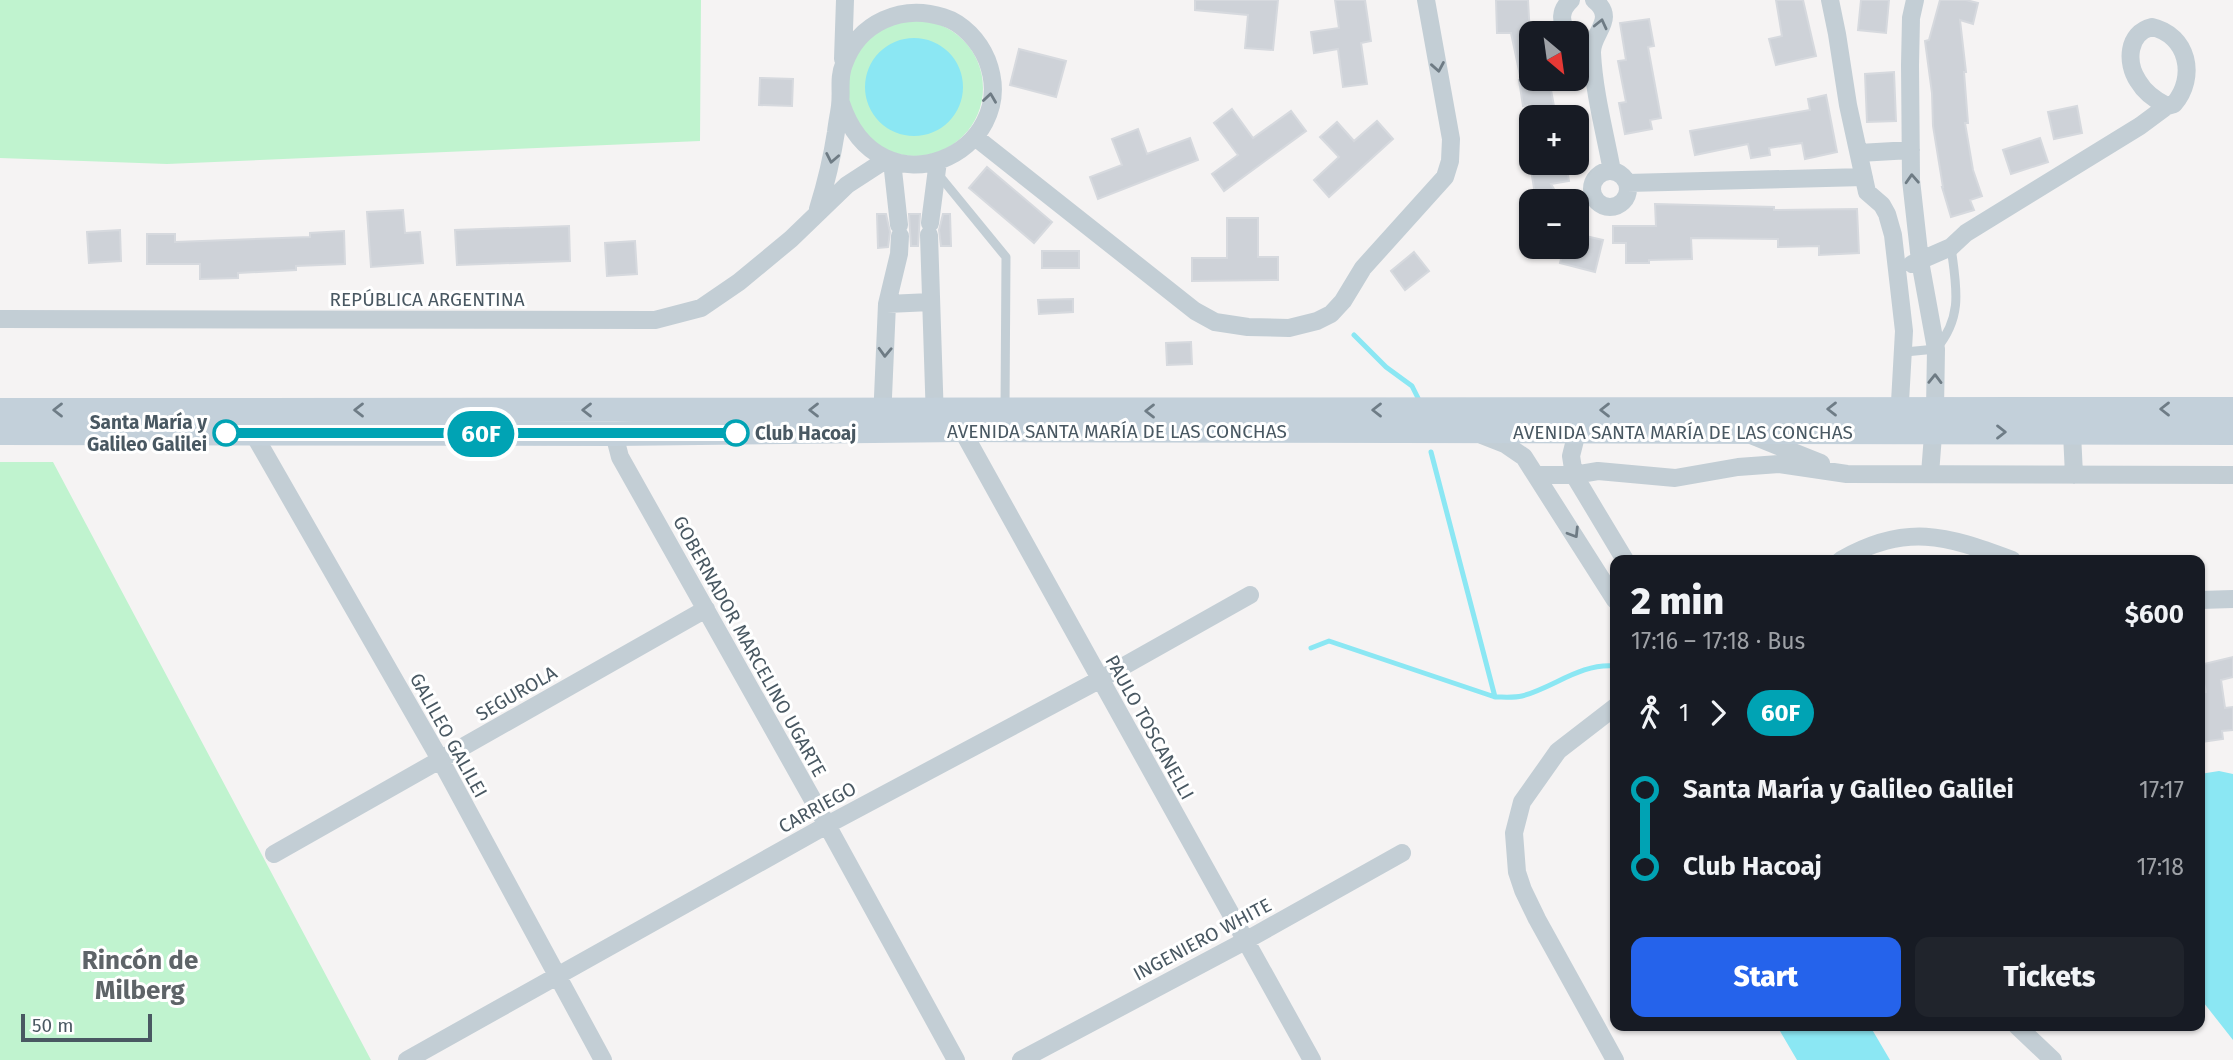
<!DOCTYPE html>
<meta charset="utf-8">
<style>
:root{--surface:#171b24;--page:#20242c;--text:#f1f3f6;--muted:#9ea1a6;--accent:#2563eb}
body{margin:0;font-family:"Fira Sans",sans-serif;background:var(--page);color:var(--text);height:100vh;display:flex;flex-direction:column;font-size:26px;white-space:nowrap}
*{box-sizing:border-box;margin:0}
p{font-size:23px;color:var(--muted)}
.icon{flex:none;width:38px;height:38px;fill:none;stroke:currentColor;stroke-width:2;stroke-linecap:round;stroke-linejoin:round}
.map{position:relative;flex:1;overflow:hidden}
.panel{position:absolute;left:1610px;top:555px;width:595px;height:476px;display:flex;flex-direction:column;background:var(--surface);border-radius:14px;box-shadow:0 2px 5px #0004}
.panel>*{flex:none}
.badge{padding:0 14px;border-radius:23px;font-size:24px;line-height:46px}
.needle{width:46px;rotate:151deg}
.tools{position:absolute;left:1519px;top:21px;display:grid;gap:14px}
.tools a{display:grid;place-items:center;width:70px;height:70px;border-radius:14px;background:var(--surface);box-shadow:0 2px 5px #0004;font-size:35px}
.scale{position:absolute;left:21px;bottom:18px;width:131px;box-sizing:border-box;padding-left:7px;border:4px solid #495862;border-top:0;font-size:19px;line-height:24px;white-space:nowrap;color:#495862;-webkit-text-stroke:5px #fff;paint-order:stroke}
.map>.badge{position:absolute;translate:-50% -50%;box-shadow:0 0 0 4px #fff}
.legs{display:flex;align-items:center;gap:10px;height:77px;padding:0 21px;font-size:23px}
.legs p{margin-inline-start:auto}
.summary{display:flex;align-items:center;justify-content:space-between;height:119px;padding:0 21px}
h1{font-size:38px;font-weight:800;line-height:52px}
.button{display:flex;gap:14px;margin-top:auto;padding:14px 21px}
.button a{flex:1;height:80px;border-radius:14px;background:var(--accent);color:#fff;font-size:28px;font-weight:800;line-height:80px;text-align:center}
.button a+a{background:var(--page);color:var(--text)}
ul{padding:0 21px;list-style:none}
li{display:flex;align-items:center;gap:24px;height:77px;font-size:26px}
li i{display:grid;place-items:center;width:10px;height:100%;margin:0 9px;background:currentColor}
li i::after{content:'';width:18px;height:18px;margin:-9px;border:5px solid;border-radius:50%;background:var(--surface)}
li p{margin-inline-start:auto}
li:first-child i{background:linear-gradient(#0000 50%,currentColor 0)}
li:last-child i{background:linear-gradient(currentColor 50%,#0000 0)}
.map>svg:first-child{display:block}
.green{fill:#c0f3cf}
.water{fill:#8be7f3}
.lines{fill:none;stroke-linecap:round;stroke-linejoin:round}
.stream{stroke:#8be7f3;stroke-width:5}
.building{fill:#ced2d8;stroke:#d6d9de;stroke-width:2}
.lane{stroke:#c3ced5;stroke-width:9}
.street{stroke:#c3ced5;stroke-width:18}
.secondary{stroke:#c3d0da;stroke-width:24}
.oneway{stroke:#6e7b84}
.oneway2{stroke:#6e7c86}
.line-1-casing{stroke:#fff;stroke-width:16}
.line-1{stroke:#00a3b4;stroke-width:10}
.stop-1-dot{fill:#fff;stroke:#00a3b4;stroke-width:3.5}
.labels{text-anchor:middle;stroke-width:6;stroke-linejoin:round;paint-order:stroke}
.street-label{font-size:19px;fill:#495862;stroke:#fff}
.stop-label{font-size:19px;font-weight:bold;fill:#495862;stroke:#fff;text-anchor:end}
.district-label{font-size:26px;font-weight:bold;fill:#5e6468;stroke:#fff}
</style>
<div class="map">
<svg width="2233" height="1060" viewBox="0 0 2233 1060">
<rect width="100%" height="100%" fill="#f5f3f3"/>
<path class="green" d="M0 0H701L700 141 167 164 0 158Z
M847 88a68 68 0 1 1 136 0a68 68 0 1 1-136 0Z
M0 462H53L371 1060H0Z"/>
<path class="water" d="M865 87a49 49 0 1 1 98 0a49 49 0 1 1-98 0Z
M2219 771 2233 774V1040L2200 998V774Z
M1777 1026H1870L1890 1060H1797Z"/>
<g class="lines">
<path class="stream" d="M1354 335 1386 367 1412 386 1418 398
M1311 648 1329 641 1495 697 1431 452
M1495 697C1503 697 1514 698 1522 696 1555 687 1580 663 1615 666"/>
</g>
<path class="building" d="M1195 0H1278L1273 50 1245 48 1248 15 1195 10Z
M1335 0H1365L1371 41 1361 43 1367 84 1343 87 1338 49 1314 53 1311 32 1339 28Z
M1496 0H1528L1530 35 1531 34V79H1549L1556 117H1532L1530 105 1523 106 1519 80H1521L1511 33H1497Z
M1776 0H1803L1816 56 1776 65 1769 39 1782 36Z
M1861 0H1889L1886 33 1858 30Z
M1940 0H1966L1978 3 1973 24 1960 20 1966 72H1964L1968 123H1965L1973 170 1982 196 1970 200 1974 210 1951 217 1942 187H1943L1933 126 1932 93 1925 41 1929 40Z
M1649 19 1654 46 1648 47 1661 118 1650 120 1652 129 1625 134 1619 103 1626 102 1618 61 1626 60 1620 23Z
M1019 49 1066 61 1056 97 1010 85Z
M1894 72 1896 121 1867 122 1865 74Z
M760 78 793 79 792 106 759 105Z
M1826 95 1837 152 1805 159 1802 143 1769 148 1770 155 1751 158 1748 144 1695 155 1690 131 1810 110 1808 99Z
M2077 106 2082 133 2054 139 2048 112Z
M1232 109 1253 138 1291 111 1306 131 1224 191 1212 174 1238 155 1214 123Z
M1377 121 1393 139 1329 197 1314 180 1339 157 1320 137 1337 122 1354 141Z
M1138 129 1147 154 1190 138 1198 160 1098 199 1090 177 1122 165 1112 139Z
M2040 138 2048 162 2011 174 2003 150Z
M1530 163H1566L1569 181 1551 184 1561 201H1536Z
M987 167 1052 222 1034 243 969 188Z
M1655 204 1774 207V210L1857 209 1859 253 1819 255V246L1778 247V239L1691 238 1692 259 1649 260V263H1626V243H1613V226H1656Z
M403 210 405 233 420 232 423 263 371 267 367 212Z
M877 214H886L890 232 888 247 878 248Z
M909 214H920L918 246H911Z
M943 214H950L951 246H941L939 230Z
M1227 218H1258V257H1278V280L1192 281V258H1227Z
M569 226 570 261 457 265 455 230Z
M120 230 121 261 89 263 87 232Z
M344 231 345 264 296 266V270L238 273V278L200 279V264H147V234H175V242L310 237V233Z
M1577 234 1603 240 1595 272 1560 263 1564 247H1577Z
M635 241 637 274 607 276 605 243Z
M1042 251H1079V268H1042Z
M1414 252 1429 271 1405 290 1391 271Z
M1073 299V312L1039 314 1038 300Z
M1191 342 1192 364 1167 365 1166 343Z
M2233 657V677L2221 680 2225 708 2233 707V730L2222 731 2223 739 2201 742 2200 693 2206 692 2200 665Z"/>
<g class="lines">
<path class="lane" d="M938 174 1006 257 1005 409
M1905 352 1936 349C1964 316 1956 286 1951 247"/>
<path class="street" d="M1594 0C1618 19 1591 33 1592 53 1594 93 1605 133 1612 171
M1830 0 1837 34 1848 105 1867 192 1882 205 1887 214 1893 235 1904 331 1899 420
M1915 0 1911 18 1910 65 1911 180 1920 261 1936 349 1935 409 1930 474
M2152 27C2188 35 2197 77 2174 104L2167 106C2155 100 2145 93 2138 81 2126 63 2127 33 2152 27Z
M1569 33C1559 22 1560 10 1571 0
M843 59 845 0
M975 137 1195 311 1215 322 1248 327 1289 328 1317 321 1331 314 1343 301 1363 268 1445 177 1450 161 1451 139 1426 0
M1859 153 1911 150
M892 161 899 225
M1592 189a18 18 0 1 1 36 0a18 18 0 1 1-36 0Z
M1627 183 1864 177
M818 209C826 183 832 158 836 132 837 123 839 114 840 106 842 91 838 78 844 64 859 22 902 4 943 17 963 23 979 41 987 60 1023 153 879 218 841 103
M930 223 938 161
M929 235 935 420
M1912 264 1951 247 1966 233 2140 126 2167 106
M887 304 931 302
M0 319 655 320 701 308 739 282 791 239 847 185 887 159
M882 420 887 304 899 254 900 236
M962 422V430L1312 1060
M1577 432 1571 456 1574 475 1625 560
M253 433 441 761 603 1060
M2072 433 2074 475
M614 434 620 457 827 825 956 1060
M1482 435 1505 444 1524 457 1615 600
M1753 436 1821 463
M1538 475H1574L1598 471 1675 478 1738 467 1779 464 1847 474 2233 475
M1841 560C1906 523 1945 535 2012 560
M2200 600 2233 599
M274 854 706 609
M2017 1026 2053 1060
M407 1060 827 825 1099 680 1250 595
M1021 1060 1245 941 1402 853
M1615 1060 1537 919 1523 890 1517 872 1514 833 1522 802 1558 751 1615 707"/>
<path class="secondary" d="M0 410 2233 409
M0 433 614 434 962 430 2233 433"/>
</g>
<defs><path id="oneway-chevron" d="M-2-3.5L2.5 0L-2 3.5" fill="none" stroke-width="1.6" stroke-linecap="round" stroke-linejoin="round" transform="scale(1.75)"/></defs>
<g class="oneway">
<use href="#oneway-chevron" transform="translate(1601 24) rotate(-77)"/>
<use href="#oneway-chevron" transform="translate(1438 67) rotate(80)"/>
<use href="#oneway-chevron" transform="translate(990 98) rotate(-82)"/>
<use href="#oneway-chevron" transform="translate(832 158) rotate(101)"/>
<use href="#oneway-chevron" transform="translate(1912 179) rotate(-93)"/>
<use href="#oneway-chevron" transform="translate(885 352) rotate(92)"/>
<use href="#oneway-chevron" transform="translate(1935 379) rotate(-89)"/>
<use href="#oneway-chevron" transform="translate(1574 533) rotate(58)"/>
</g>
<g class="oneway2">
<use href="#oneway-chevron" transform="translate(1832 409) rotate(180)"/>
<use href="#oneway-chevron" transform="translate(2165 409) rotate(180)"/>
<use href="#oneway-chevron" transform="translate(58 410) rotate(180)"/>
<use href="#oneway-chevron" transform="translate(359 410) rotate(180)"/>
<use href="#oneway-chevron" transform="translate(587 410) rotate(180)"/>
<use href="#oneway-chevron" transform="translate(814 410) rotate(180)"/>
<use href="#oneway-chevron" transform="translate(1377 410) rotate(180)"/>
<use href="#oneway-chevron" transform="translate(1605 410) rotate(180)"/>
<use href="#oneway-chevron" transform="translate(1150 411) rotate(180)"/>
<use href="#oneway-chevron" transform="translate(2001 432)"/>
</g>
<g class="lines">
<g class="line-1-casing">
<path id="line-1" d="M226 433H736"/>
</g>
<use href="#line-1" class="line-1"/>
</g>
<g class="stop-1-dot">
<circle cx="226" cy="433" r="12"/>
<circle cx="736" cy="433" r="12"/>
</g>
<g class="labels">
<g class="street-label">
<text x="427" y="306">REPÚBLICA ARGENTINA</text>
<text x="1117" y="438">AVENIDA SANTA MARÍA DE LAS CONCHAS</text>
<text x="1683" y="439">AVENIDA SANTA MARÍA DE LAS CONCHAS</text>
<text transform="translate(750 646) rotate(61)" y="7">GOBERNADOR MARCELINO UGARTE</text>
<text transform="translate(516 693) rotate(-30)" y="7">SEGUROLA</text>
<text transform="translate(1150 727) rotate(61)" y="7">PAULO TOSCANELLI</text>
<text transform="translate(449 735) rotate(61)" y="7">GALILEO GALILEI</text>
<text transform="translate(817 807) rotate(-29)" y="7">CARRIEGO</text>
<text transform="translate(1202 939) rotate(-28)" y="7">INGENIERO WHITE</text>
</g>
<g class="stop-label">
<text x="207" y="429">Santa María y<tspan x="207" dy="22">Galileo Galilei</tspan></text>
<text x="755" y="440" text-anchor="start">Club Hacoaj</text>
</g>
<g class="district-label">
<text x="140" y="969">Rincón de<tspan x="140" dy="30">Milberg</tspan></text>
</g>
</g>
</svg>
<div class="tools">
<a><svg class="needle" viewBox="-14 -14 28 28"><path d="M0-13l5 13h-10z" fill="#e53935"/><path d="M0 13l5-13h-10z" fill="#9ea1a6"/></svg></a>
<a>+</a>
<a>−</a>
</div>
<div class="scale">50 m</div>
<b class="badge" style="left:481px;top:434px;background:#00a3b4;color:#fff">60F</b>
<section class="panel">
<div class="summary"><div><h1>2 min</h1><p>17:16 – 17:18 · Bus</p></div><b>$600</b></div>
<div class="legs"><svg class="icon" aria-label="walk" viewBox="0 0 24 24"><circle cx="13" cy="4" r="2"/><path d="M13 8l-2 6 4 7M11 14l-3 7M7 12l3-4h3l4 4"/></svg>1<svg class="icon" aria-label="forward" viewBox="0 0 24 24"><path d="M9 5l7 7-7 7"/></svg><b class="badge" style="background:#00a3b4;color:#fff">60F</b></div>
<ul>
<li><i style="color:#00a3b4"></i><b>Santa María y Galileo Galilei</b><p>17:17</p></li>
<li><i style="color:#00a3b4"></i><b>Club Hacoaj</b><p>17:18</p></li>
</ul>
<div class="button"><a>Start</a><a>Tickets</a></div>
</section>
</div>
